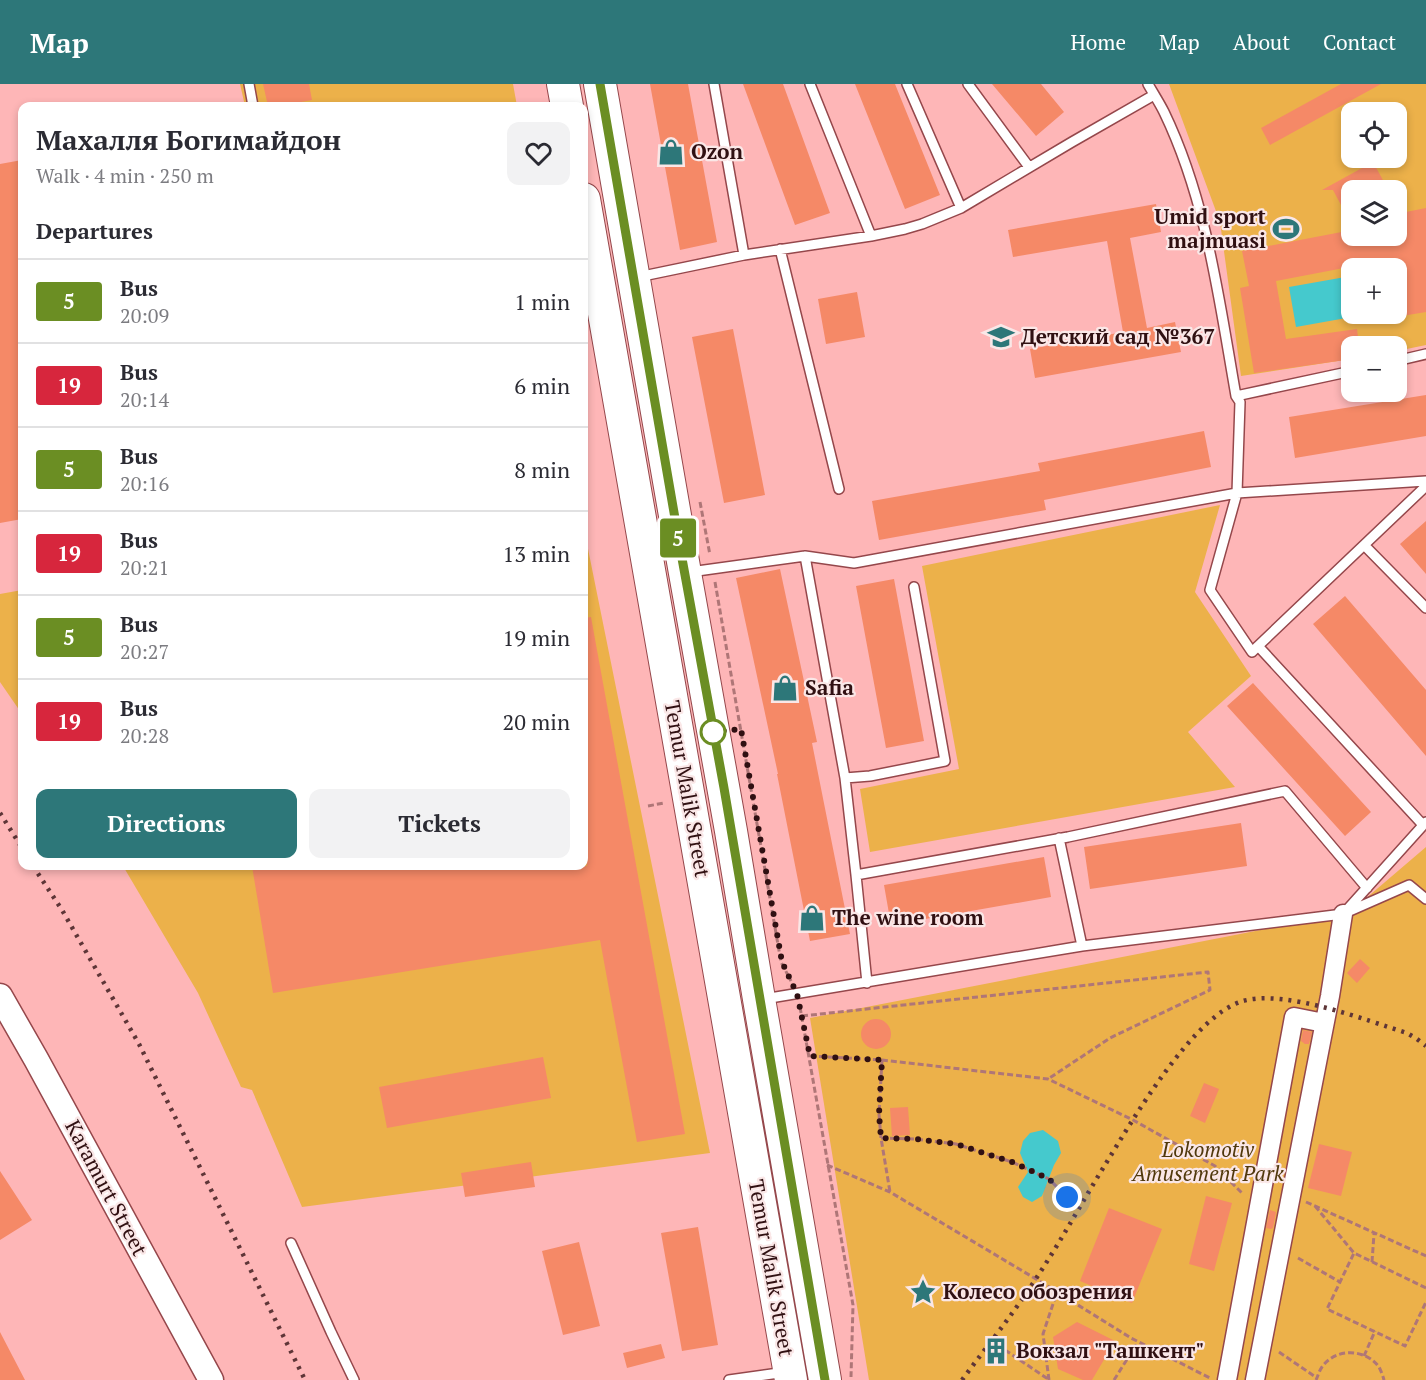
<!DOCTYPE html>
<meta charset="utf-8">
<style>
:root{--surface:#fff;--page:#f2f2f3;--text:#2b2b33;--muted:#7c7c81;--line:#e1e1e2;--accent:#2d7779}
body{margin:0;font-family:"PT Serif",serif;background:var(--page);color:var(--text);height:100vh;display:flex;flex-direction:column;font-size:22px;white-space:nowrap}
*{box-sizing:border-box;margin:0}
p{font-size:20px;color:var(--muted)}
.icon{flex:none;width:33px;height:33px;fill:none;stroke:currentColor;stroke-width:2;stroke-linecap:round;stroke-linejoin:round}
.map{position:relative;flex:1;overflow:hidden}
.details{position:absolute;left:18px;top:18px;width:570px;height:768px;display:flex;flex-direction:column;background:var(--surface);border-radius:12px;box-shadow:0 3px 9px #0003}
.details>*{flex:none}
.badge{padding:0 12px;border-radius:4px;font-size:21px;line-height:39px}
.buttons{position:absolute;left:1341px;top:18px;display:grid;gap:12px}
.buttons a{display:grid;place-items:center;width:66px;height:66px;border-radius:12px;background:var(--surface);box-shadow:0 3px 9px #0003;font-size:30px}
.you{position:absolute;width:30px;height:30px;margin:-15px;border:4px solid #fff;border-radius:50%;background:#1a73e8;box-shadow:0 0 0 9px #1a73e833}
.map>.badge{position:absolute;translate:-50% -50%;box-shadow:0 0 0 3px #fff}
h2{padding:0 18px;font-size:22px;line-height:54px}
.round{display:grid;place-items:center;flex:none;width:63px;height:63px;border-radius:12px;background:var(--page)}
.summary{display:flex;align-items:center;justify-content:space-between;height:102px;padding:0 18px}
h1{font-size:28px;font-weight:600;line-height:45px}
.primary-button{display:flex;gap:12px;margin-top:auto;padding:12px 18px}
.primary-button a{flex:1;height:69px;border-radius:12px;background:var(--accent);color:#fff;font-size:24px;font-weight:600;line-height:69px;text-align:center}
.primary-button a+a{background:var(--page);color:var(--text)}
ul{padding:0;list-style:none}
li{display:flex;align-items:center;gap:18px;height:84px;padding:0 18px;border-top:2px solid var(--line)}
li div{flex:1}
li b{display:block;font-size:22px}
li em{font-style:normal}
li .badge{min-width:66px;font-weight:700;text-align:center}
header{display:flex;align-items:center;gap:36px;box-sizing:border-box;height:84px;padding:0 30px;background:var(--accent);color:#fff}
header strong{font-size:28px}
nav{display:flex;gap:33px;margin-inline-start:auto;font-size:21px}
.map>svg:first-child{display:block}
.green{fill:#ecb14a;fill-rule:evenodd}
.water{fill:#45c9cd}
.building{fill:#f58967}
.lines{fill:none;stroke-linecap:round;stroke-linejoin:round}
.lane-casing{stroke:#95474b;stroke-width:12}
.street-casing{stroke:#95474b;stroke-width:21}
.secondary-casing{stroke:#95474b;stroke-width:27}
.highway-casing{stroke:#95474b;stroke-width:34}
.path{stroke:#af7677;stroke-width:3;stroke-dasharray:6 3;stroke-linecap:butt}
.lane{stroke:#fff;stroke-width:9}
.street{stroke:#fff;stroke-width:18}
.secondary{stroke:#fff;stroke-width:24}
.highway{stroke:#fff;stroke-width:32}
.rail{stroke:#5e3537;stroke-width:4.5;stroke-dasharray:3 6;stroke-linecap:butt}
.line-casing{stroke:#fff;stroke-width:14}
.line{stroke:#6b8e23;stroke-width:9}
.walk{stroke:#301012;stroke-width:6;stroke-dasharray:0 10.8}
.stop-dot{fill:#fff;stroke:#6b8e23;stroke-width:3}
.labels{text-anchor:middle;stroke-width:4.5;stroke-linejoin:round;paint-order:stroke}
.poi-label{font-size:21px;font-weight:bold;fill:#301012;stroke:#fae7e7;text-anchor:start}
.street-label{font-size:21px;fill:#301012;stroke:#fae7e7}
.park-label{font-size:21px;font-style:italic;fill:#51390c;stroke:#fae7e7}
</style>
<header>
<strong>Map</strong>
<nav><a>Home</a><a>Map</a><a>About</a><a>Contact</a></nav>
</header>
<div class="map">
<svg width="1426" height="1296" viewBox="0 0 1426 1296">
<rect width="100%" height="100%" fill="#feb6b7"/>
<path class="green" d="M240 0H513L517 22H245Z
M1169 0H1426V261L1397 267 1396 262H1352L1351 275 1241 292 1220 138ZM1352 28H1396V74H1352ZM1352 106H1396V152H1352ZM1352 184H1396V230H1352Z
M1220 421 1195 508 1251 592 1188 648 1235 703 870 768 860 705 959 685 922 482Z
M584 445 710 1069 302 1123 252 1006 241 1003 198 909 123 782H584Z
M22 506V630L0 598V510Z
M1426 763V1296H869L810 934 1343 830 1364 816Z"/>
<path class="water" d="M1351 192 1352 230H1362L1363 231 1296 243 1289 203Z
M1043 1046 1058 1057 1061 1069 1054 1081 1042 1112 1032 1118 1023 1113 1018 1103 1028 1088 1020 1069 1023 1057 1030 1049Z"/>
<path class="building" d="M263 0H309L312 16 279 22H268Z
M650 0H688L717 158 680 166Z
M743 0H783L830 129 795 141Z
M855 0H895L940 111 905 125Z
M992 0H1041L1064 28 1036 52Z
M1341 0H1381L1270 61 1261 44Z
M22 76V435L0 439V80Z
M1373 78 1384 98 1368 106H1352V116L1341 121 1333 106H1322Z
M1156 120 1161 148 1130 154 1147 244 1175 238 1181 268 1035 294 1030 265 1123 248 1107 157 1013 173 1008 146Z
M1426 124V228L1396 233V184H1371L1370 179 1276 197 1286 255 1357 245 1359 262H1352V275L1254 289 1240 204 1249 202 1242 167 1352 146V152H1396V130Z
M857 208 865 253 826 260 818 215Z
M733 245 765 411 724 419 692 253Z
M1426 311V352L1295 374 1289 333Z
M1204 347 1211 383 1044 416 1046 426 879 456 872 417 1040 387 1038 379Z
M1426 437V490L1400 460Z
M780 485 817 658 812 659 850 850 810 857 777 690H778L736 494Z
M894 495 924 657 886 664 856 502Z
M1345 512 1426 606V672L1313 540Z
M591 533 685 1050 637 1058 600 856 273 909 252 782H587L584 764V534Z
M1253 599 1371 728 1345 752 1227 622Z
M1241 739 1247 782 1090 805 1084 763Z
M1044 773 1051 813 891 841 884 801Z
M1360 875 1370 884 1357 899 1347 889Z
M861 950a15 15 0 1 1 30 0a15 15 0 1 1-30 0Z
M1303 946 1312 948 1309 960H1305L1301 957Z
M543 973 551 1014 387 1044 379 1003Z
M1204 999 1219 1005 1205 1039 1190 1032Z
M908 1023 910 1051 892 1052 890 1024Z
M1319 1060 1352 1068 1341 1112 1308 1104Z
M531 1078 535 1103 465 1113 461 1089Z
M0 1087 32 1136 0 1156Z
M1206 1112 1232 1119 1214 1187 1189 1180Z
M1109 1124 1162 1145 1132 1219 1080 1197Z
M1270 1126 1276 1128 1273 1144 1271 1145 1266 1144Z
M698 1143 718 1261 682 1267 661 1149Z
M579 1158 600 1242 563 1251 542 1167Z
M1077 1238 1115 1257 1092 1296H1083L1058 1285 1053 1253Z
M0 1248 25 1296H0Z
M661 1260 665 1274 627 1284 623 1269Z"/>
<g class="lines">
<g class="lane-casing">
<path id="lane" d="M249 0 253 22
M714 0 744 171
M810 0 871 152
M907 0 961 124
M968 0 1029 83
M1148 0C1153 9 1159 18 1164 28 1207 117 1219 216 1236 312L1240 318 1237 409 1210 506 1252 568 1258 562 1423 741
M780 165 839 405
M638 193 744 171 871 152 905 145 922 140 961 124 1072 58 1154 11
M1396 277 1426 270
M1236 312 1352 287
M1365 462 1426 524
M805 472 845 694 870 692 945 677 914 503
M690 488 805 472 854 479 1237 409 1426 397
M1258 562 1426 402
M845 694 856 791
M1059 754 1082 862
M1345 828 1426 738
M867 899 856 791 1068 753 1285 707 1367 804
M764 915 1082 862 1343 830 1409 801 1426 815
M291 1159 331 1248 354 1296
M729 1296 786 1288"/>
</g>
<g class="street-casing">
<path id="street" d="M1227 1296 1294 933 1324 939
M1255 1296 1330 912 1343 830"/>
</g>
<g class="secondary-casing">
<path id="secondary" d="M0 912 36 975 211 1296"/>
</g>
<g class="highway-casing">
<path id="highway" d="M563 0 567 22
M600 0 685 489 731 747 759 915 825 1296
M584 115 791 1296"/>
</g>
<path class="path" d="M700 418 710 471
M715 498 781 878 791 897
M648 722 664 719
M800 923 853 1221 851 1293
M802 932 1208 888 1210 906 1110 954 1048 995
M810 972 882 976 1048 995 1133 1036 1215 1082 1242 1109
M882 976 879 1030 881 1054 890 1108
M881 1054 915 1055 956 1060 1012 1078 1049 1095 1067 1113
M827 1081 890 1108 1036 1195 1131 1254 1210 1294
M1306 1118 1426 1172
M1315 1122 1354 1169
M1298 1174 1340 1198
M1372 1178 1374 1150
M1426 1204 1354 1169 1327 1225 1405 1262 1426 1218
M1005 1266 1048 1295
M1279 1268 1317 1294
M1364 1272 1375 1247
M1049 1296 1043 1250 1057 1208
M1114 1296 1138 1258
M1316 1296C1318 1292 1319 1287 1322 1283 1335 1264 1365 1264 1379 1283 1381 1287 1383 1292 1384 1296"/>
<use href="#lane" class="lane"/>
<use href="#street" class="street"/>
<use href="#secondary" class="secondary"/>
<use href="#highway" class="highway"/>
<path class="rail" d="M0 729 22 764
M33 782 62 826 139 960 305 1296
M962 1296C987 1262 1014 1229 1037 1193 1061 1157 1082 1118 1105 1081 1132 1037 1193 931 1243 917 1286 905 1365 936 1407 949L1417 955 1426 962"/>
</g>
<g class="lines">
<g class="line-casing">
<path id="line" d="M600 0 681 469 724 704 825 1296"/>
</g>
<use href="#line" class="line"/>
<path class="walk" d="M713 648 741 645 782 878 797 910 810 972 882 976 879 1030 881 1054 915 1055 956 1060 1012 1078 1049 1095 1067 1113"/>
</g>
<defs>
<g id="shop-bare" transform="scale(2.07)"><path d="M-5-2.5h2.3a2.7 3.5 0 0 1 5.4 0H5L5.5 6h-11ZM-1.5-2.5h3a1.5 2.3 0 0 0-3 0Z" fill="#2d7779" stroke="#fae7e7" stroke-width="2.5" paint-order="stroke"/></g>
<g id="stadium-bare" transform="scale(2.07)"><path d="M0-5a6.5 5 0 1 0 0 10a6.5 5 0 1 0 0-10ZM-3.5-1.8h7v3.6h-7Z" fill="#2d7779" stroke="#fae7e7" stroke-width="2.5" paint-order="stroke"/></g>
<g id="school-bare" transform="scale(2.07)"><path d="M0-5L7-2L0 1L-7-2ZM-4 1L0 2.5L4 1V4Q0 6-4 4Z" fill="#2d7779" stroke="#fae7e7" stroke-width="2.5" paint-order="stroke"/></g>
<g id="sight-bare" transform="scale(2.07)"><path d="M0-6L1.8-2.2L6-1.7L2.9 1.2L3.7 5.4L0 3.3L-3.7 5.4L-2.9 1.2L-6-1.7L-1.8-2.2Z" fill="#2d7779" stroke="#fae7e7" stroke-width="2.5" paint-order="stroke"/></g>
<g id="building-bare" transform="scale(2.07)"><path d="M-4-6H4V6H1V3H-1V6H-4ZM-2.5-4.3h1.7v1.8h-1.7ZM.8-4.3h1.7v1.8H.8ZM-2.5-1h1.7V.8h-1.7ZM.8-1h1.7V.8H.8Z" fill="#2d7779" stroke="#fae7e7" stroke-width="2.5" paint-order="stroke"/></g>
</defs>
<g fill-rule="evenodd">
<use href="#shop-bare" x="671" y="68"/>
<use href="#stadium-bare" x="1286" y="145"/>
<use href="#school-bare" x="1001" y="253"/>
<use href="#shop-bare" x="785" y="604"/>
<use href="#shop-bare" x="812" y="834"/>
<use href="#sight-bare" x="923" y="1208"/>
<use href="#building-bare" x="996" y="1267"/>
</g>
<circle class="stop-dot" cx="713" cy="648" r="12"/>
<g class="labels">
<g class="poi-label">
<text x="691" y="75">Ozon</text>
<text x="1266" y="140" text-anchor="end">Umid sport<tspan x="1266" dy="24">majmuasi</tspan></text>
<text x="1021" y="260">Детский сад №367</text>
<text x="805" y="611">Safia</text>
<text x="832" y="841">The wine room</text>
<text x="943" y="1215">Колесо обозрения</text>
<text x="1016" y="1274">Вокзал "Ташкент"</text>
</g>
<g class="street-label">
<text transform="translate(687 705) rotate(80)" y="7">Temur Malik Street</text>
<text transform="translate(106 1104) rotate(62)" y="7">Karamurt Street</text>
<text transform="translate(771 1184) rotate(80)" y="7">Temur Malik Street</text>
</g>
<g class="park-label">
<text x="1208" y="1073">Lokomotiv<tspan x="1208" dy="24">Amusement Park</tspan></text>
</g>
</g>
</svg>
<div class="buttons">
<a><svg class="icon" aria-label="locate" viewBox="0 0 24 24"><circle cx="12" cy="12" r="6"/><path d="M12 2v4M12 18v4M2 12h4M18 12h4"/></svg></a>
<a><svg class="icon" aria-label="layers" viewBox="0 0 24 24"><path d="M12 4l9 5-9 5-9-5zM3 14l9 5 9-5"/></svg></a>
<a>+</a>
<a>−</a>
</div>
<div class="you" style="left:1067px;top:1113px"></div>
<b class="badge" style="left:678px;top:454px;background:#6b8e23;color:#fff">5</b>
<section class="details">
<div class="summary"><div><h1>Махалля Богимайдон</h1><p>Walk · 4 min · 250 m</p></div><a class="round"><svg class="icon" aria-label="heart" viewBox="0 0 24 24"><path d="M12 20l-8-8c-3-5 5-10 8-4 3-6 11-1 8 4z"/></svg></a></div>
<h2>Departures</h2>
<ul>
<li><span class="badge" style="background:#6b8e23;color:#fff">5</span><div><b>Bus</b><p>20:09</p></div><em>1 min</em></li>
<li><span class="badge" style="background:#d7263d;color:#fff">19</span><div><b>Bus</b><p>20:14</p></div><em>6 min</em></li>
<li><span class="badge" style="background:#6b8e23;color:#fff">5</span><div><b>Bus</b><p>20:16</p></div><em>8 min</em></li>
<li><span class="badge" style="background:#d7263d;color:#fff">19</span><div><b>Bus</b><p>20:21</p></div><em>13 min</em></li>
<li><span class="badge" style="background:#6b8e23;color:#fff">5</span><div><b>Bus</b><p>20:27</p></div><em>19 min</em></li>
<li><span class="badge" style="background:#d7263d;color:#fff">19</span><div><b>Bus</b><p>20:28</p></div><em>20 min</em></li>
</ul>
<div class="primary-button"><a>Directions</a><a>Tickets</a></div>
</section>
</div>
